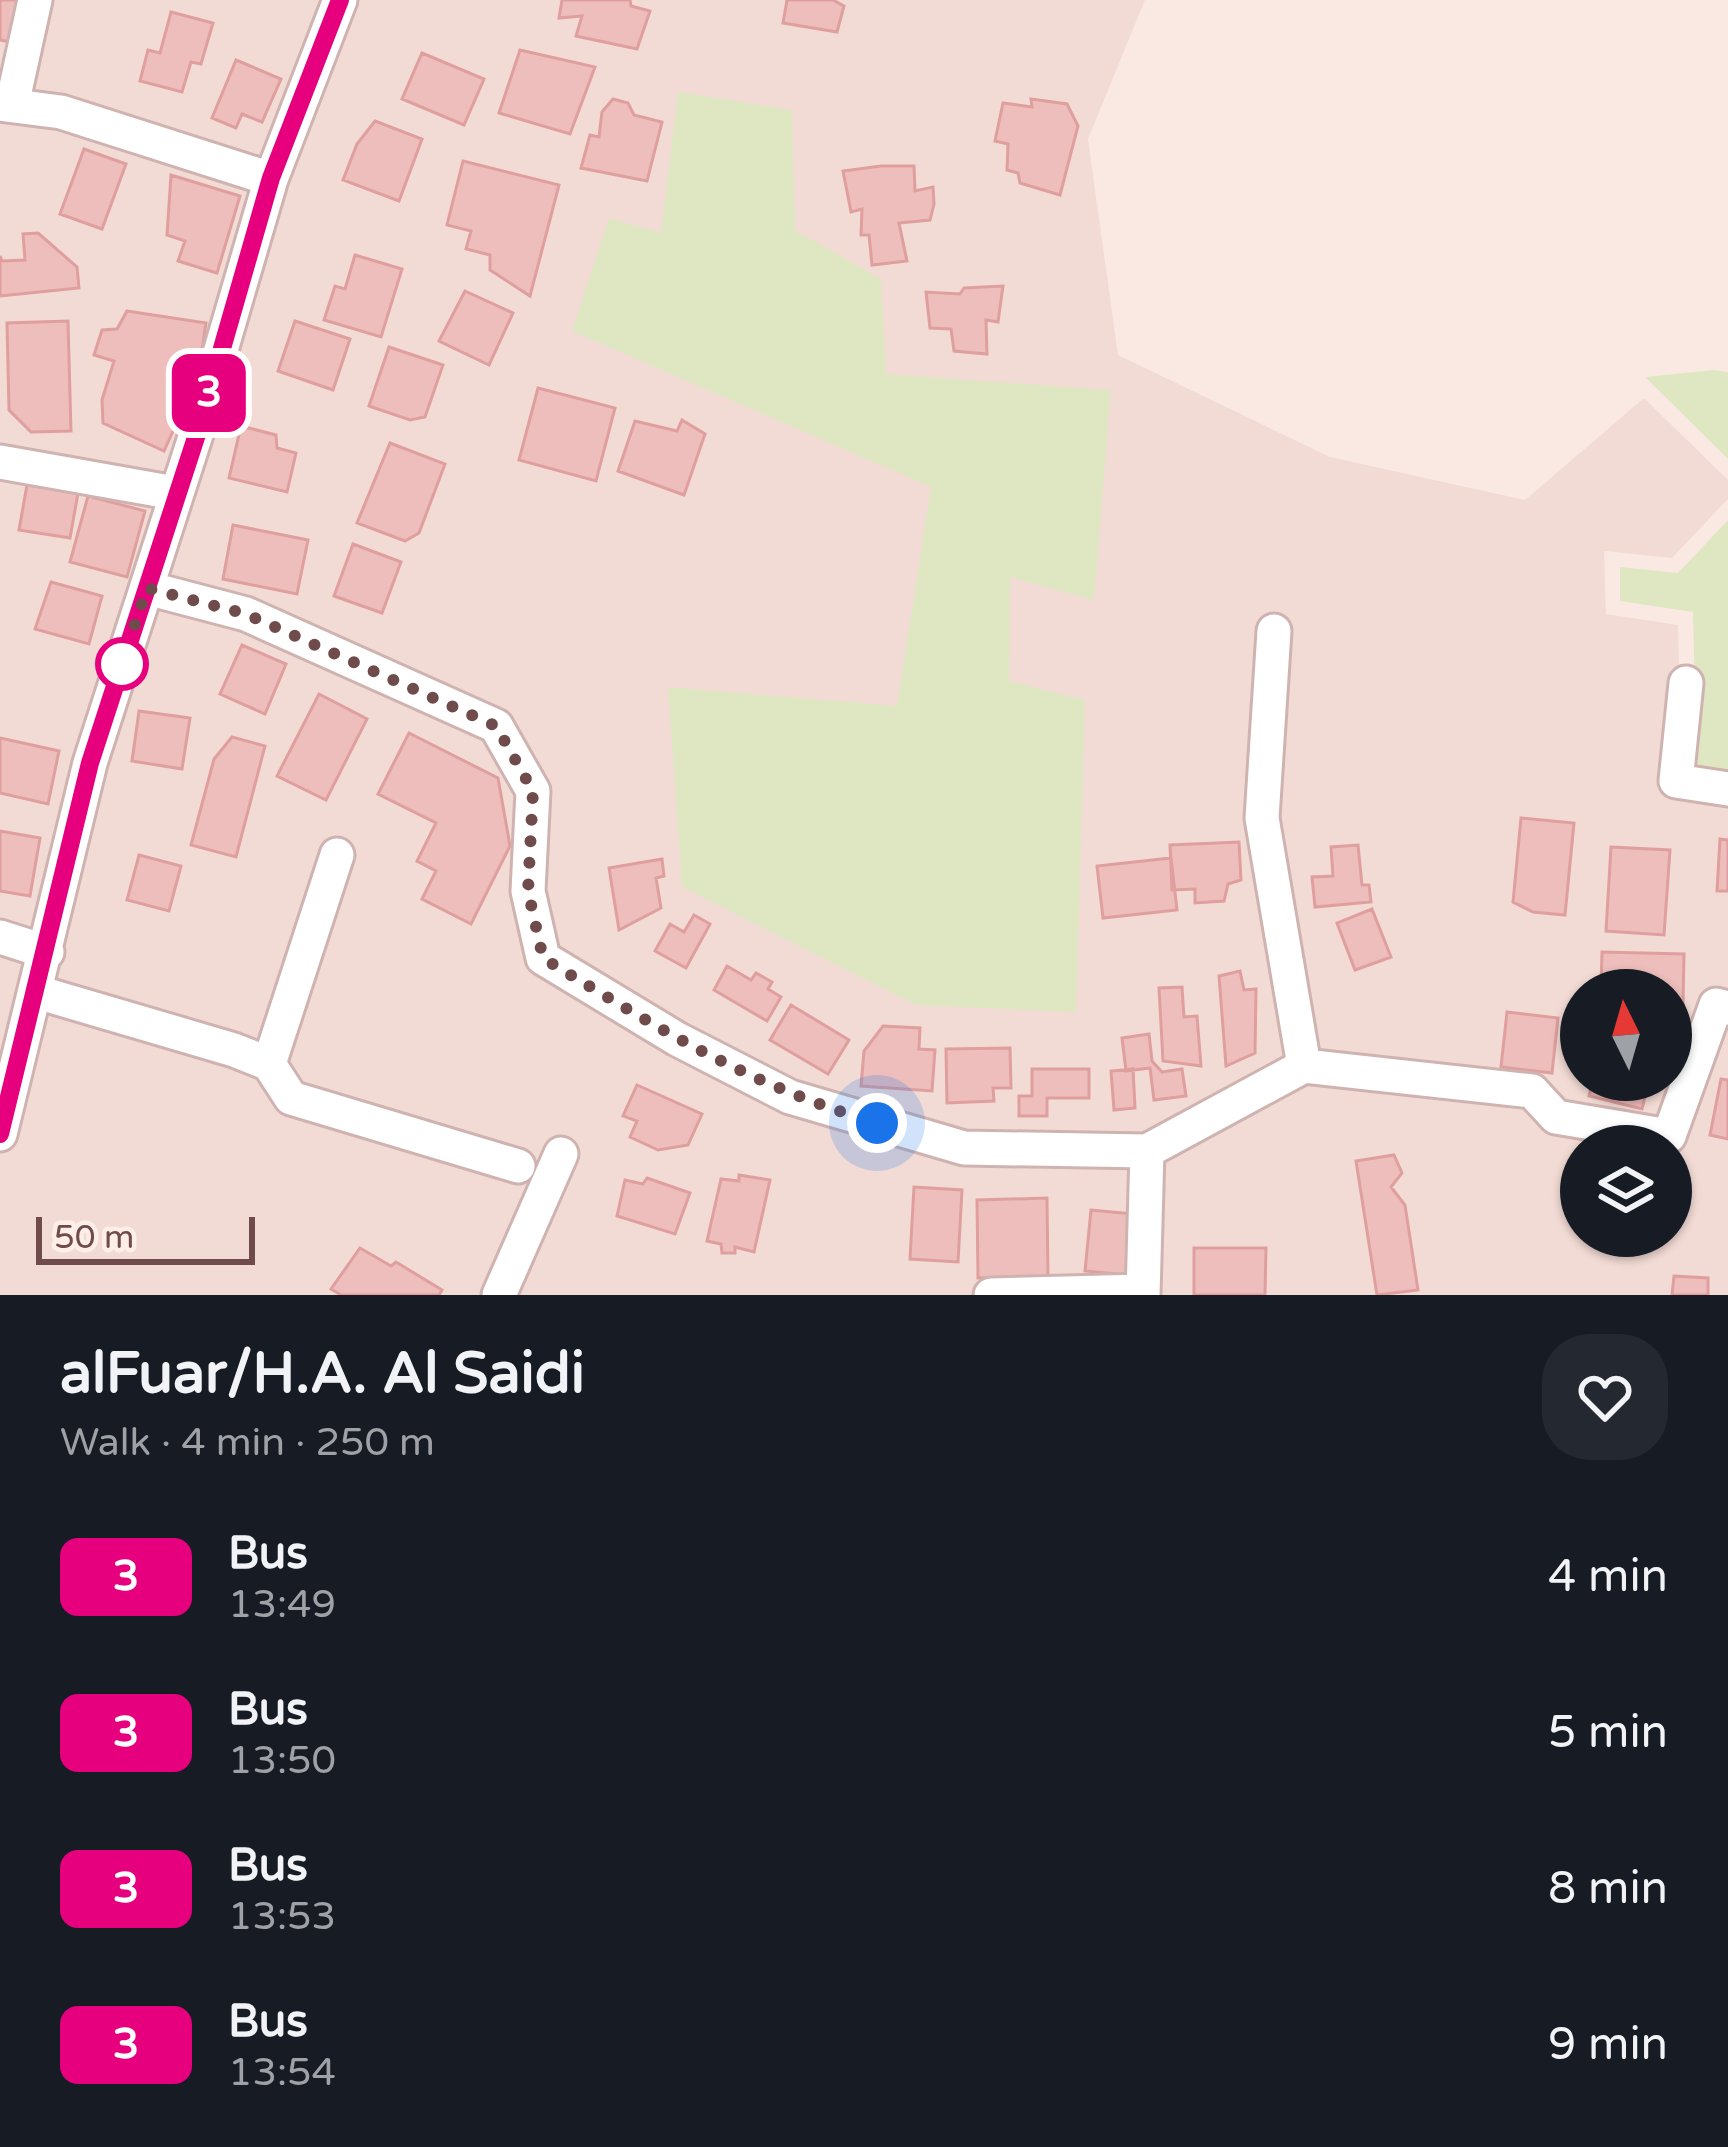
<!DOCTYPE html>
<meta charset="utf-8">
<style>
:root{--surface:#171b24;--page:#242831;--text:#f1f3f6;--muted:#9ea1a6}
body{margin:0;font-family:"Varela Round",sans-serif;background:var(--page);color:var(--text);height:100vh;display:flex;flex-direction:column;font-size:45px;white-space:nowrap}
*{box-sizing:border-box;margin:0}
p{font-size:39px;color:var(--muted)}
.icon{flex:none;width:66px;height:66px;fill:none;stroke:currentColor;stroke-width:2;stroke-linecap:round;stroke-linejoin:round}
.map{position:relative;height:1295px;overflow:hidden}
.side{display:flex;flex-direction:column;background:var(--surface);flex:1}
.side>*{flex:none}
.badge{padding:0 24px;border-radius:18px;font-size:42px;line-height:78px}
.needle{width:78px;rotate:355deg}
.tools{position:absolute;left:1560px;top:969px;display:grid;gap:24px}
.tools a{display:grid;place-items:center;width:132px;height:132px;border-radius:50%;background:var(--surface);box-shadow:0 3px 9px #0004;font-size:60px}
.scale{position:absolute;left:36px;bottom:30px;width:219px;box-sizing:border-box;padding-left:12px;border:6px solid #704b4b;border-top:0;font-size:33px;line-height:42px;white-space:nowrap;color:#704b4b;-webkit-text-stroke:9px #feeee8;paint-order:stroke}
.you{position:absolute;width:60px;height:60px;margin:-30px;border:9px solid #fff;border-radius:50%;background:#1a73e8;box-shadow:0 0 0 18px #1a73e833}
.map>.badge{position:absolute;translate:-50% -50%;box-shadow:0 0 0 6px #fff}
.round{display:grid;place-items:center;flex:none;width:126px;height:126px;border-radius:48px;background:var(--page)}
.overview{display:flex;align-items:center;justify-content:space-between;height:204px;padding:0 60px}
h1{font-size:57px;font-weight:700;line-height:90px}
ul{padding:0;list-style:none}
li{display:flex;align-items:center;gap:36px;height:156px;padding:0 60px}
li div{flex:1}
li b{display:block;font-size:45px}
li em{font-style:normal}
li .badge{min-width:132px;font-weight:700;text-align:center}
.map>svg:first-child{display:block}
.residential{fill:#f3dbd5;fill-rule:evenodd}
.green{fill:#dee7c2}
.building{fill:#eebebc;stroke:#df9f9e;stroke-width:3}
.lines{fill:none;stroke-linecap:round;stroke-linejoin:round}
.minor-casing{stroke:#cfb3b0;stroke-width:39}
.minor{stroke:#fff;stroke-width:33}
.line-casing{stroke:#fff;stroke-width:27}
.line{stroke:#e6007e;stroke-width:18}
.walk{stroke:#704b4b;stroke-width:12;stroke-dasharray:0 21.6}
.stop-dot{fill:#fff;stroke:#e6007e;stroke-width:6}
</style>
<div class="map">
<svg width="1728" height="1295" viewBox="0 0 1728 1295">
<rect width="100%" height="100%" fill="#fae9e3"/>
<path class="residential" d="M0 0H1145L1088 139 1118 355 1330 457 1525 500 1644 398 1728 480V499L1672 558 1604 551 1606 614 1678 625 1682 790 1728 798V1295H0ZM1581 990H1671V1080H1581ZM1581 1146H1671V1236H1581Z"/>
<path class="green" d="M678 92 792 110 795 230 881 279 886 374 1111 390 1094 600 1010 577 1009 681 1085 700 1076 1012 916 1005 682 887 668 687 897 706 931 487 572 331 609 218 661 233Z
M1714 370 1728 372V459L1645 377Z
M1728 520V783L1697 778 1693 612 1620 601V567L1678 573Z"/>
<path class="building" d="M0 0H23L16 43 0 40Z
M562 0H630L631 6 650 11 637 49 576 36 582 16 559 18Z
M833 0 844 6 837 32 783 23 787 0Z
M171 12 213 23 201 64 191 62 182 92 140 81 148 50 160 53Z
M520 50 595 67 570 134 499 113Z
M422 53 484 79 464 125 402 99Z
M236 60 281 79 262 122 242 114 236 128 212 118Z
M613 99 628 103 634 115 662 122 647 181 581 168 590 135 599 137 602 112Z
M1031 99 1067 104 1078 126 1060 195 1020 183 1018 173 1007 170 1008 144 995 141 1003 103 1032 107Z
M375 121 422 139 399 201 343 180 357 144Z
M84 149 126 164 102 229 60 214Z
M463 161 559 185 530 296 490 270V255L466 249 471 231 447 225Z
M881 166H914L915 191 933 187 934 204 930 220 899 223 907 261 872 265 869 235H861L862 209 851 212 843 171Z
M171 175 240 196 217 273 178 261 185 241 167 235Z
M38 233 77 267 79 288 0 296V256L2 261 25 260 23 234Z
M355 255 402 269 381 337 324 320 335 286 345 289Z
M1003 286 998 322 986 320 987 354 954 351 951 329 930 328 926 292 960 294 964 288Z
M465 291 513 313 489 365 439 341Z
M127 311 206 323 198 376 164 451 103 423 102 400 114 361 94 355 102 330 117 329Z
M68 321 71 431 31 432 9 410 7 323Z
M295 321 350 339 333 390 278 371Z
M389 347 443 365 425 417 410 420 369 406Z
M538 388 615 408 596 481 519 460Z
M682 420 705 434 684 495 618 471 635 421 677 431Z
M241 426 276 435 277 448 296 453 287 492 229 478Z
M390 443 445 464 419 533 405 541 357 523Z
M27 485 78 493 70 538 19 530Z
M88 496 145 511 127 577 70 562Z
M233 525 308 540 297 594 223 579Z
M353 544 401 562 382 613 334 596Z
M51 582 102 596 89 644 35 629Z
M242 645 286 664 265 714 220 694Z
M319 694 367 719 326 800 277 776Z
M139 711 190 718 182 769 132 761Z
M409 733 498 778 510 846 471 924 422 899 436 871 417 861 436 823 378 794Z
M232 737 265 746 236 857 191 845 214 759Z
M0 738 59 751 48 804 0 793Z
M1521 818 1574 823 1565 915 1533 912 1513 902Z
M0 831 40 838 30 896 0 891Z
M1720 839 1728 840V891H1717Z
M1239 842 1241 880 1228 884 1224 901 1195 903V889L1172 890 1170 845Z
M1358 845 1362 885H1369L1371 902 1315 907 1312 877 1333 876 1331 847Z
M1611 847 1670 850 1664 935 1606 931Z
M139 855 181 866 169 911 127 900Z
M1171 858 1177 910 1103 918 1097 866Z
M662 859 664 876 656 878 661 908 619 930 609 868Z
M1372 909 1391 957 1355 970 1337 923Z
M694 915 710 924 686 968 655 951 670 924 684 932Z
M1602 952 1684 954 1683 1004H1671V990H1601Z
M727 966 751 980 756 973 772 982 768 989 781 997 767 1021 714 990Z
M1240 971 1244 990 1256 989 1255 1053 1226 1066 1219 976Z
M1182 987 1184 1017 1197 1016 1201 1066 1163 1061 1159 988Z
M791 1005 849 1040 828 1074 770 1040Z
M1507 1012 1558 1018 1552 1073 1501 1067Z
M883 1026 920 1028 919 1049 935 1050 932 1091 861 1086 864 1051Z
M1149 1034 1152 1061 1162 1072 1182 1069 1186 1096 1154 1100 1150 1068 1126 1071 1122 1038Z
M1010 1048 1011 1088H993L994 1101 947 1103 946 1049Z
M1032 1069H1089V1098H1047V1116H1019V1096H1032Z
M1133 1069 1135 1108 1114 1110 1111 1071Z
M1721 1079 1728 1080V1139L1710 1135Z
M1593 1080H1649L1642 1109 1589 1096Z
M637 1085 702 1114 688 1145 658 1150 630 1137 637 1121 623 1116Z
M1394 1155 1402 1173 1391 1187 1405 1205 1418 1290 1377 1295 1356 1161Z
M739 1175 770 1180 754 1252 735 1247V1253H722L721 1244 707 1241 721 1179 739 1181Z
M647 1178 690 1193 675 1234 617 1216 625 1180 643 1184Z
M914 1187 962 1190 958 1262 910 1259Z
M1047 1198 1048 1277 978 1278 977 1200Z
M1091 1210 1134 1214 1128 1275 1085 1271Z
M360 1248 391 1266 396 1262 442 1290 439 1295H341L331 1289Z
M1194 1248H1266L1265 1295H1194Z
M1674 1276 1708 1278V1295H1672Z"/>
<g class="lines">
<g class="minor-casing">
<path id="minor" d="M0 104 61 112 271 179
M12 105 35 0
M0 462 175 493
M147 588 246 614 496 726 533 791 528 891 543 958 677 1039 790 1097 964 1148 1147 1151 1304 1066 1262 818 1274 631
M1686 683 1676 781 1728 789
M0 937 47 952
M37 992 234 1050 269 1064 291 1098 518 1166
M269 1064 337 855
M1304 1066 1532 1091 1556 1117 1669 1136 1716 1005 1728 1008
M0 1134 90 763 199 425 271 179 340 0
M499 1295 561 1154
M991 1295 1143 1291
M1143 1295 1147 1151"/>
</g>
<use href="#minor" class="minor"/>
</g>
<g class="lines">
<g class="line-casing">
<path id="line" d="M0 1134 90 763 200 425 271 178 340 0"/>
</g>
<use href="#line" class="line"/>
<path class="walk" d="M122 664 118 675 147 588 246 614 496 726 533 791 528 891 543 958C656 1027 748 1085 877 1123"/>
</g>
<circle class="stop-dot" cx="122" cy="664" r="24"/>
</svg>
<div class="tools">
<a><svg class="needle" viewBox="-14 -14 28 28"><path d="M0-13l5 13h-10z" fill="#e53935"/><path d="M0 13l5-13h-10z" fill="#9ea1a6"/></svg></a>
<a><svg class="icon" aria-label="layers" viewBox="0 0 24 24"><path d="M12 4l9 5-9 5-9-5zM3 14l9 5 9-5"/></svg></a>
</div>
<div class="scale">50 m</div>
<div class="you" style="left:877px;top:1123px"></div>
<b class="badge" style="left:209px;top:393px;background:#e6007e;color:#fff">3</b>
</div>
<section class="side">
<div class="overview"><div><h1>alFuar/H.A. Al Saidi</h1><p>Walk · 4 min · 250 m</p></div><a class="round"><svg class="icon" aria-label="heart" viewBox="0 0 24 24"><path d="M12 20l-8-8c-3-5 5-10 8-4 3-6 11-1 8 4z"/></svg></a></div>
<ul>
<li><span class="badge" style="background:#e6007e;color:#fff">3</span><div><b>Bus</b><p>13:49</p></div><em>4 min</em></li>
<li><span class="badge" style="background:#e6007e;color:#fff">3</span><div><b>Bus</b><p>13:50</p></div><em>5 min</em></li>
<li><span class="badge" style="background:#e6007e;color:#fff">3</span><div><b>Bus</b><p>13:53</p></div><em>8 min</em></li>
<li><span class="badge" style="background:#e6007e;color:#fff">3</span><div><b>Bus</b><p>13:54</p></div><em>9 min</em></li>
</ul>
</section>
